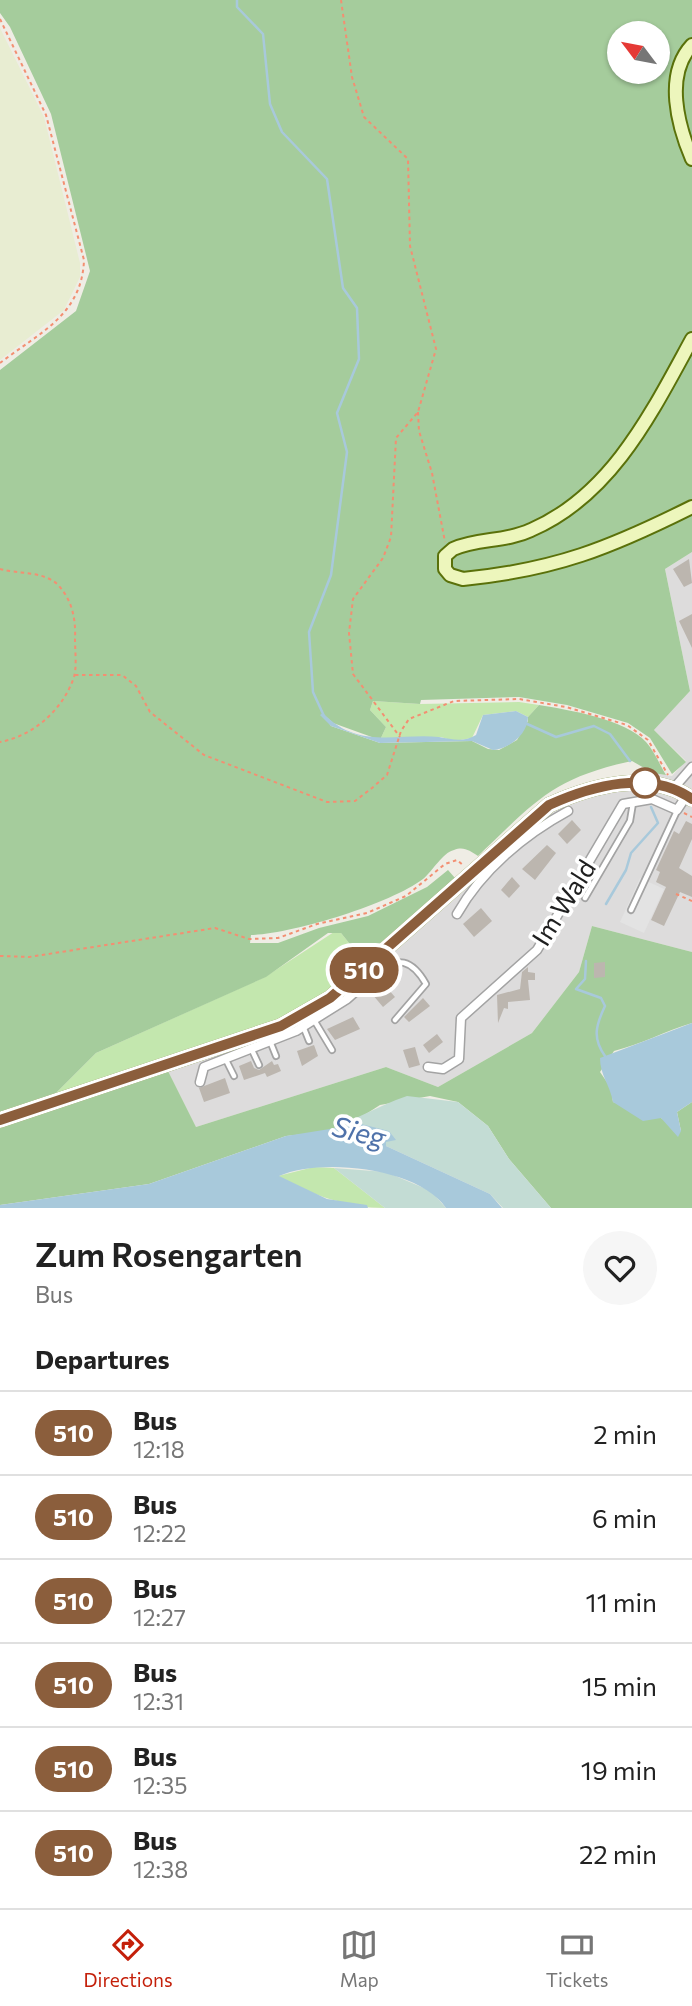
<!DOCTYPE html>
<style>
:root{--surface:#fff;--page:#f6f6f6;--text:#222;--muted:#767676;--line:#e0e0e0;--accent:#c4200a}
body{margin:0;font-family:Commissioner,sans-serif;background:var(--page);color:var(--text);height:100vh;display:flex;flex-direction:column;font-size:26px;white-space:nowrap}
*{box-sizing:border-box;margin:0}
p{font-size:23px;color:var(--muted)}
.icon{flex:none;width:38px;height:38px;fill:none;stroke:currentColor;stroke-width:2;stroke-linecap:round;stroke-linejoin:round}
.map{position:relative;height:1208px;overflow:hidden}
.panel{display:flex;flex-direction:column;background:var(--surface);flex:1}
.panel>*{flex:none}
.badge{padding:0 14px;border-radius:23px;font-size:24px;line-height:46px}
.needle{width:46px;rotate:302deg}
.tools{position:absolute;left:607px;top:21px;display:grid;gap:14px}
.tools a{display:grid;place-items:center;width:63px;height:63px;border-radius:50%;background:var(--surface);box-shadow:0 2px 5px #0004;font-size:35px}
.map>.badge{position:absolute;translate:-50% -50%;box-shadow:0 0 0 4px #fff}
h2{padding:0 35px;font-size:26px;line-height:63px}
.round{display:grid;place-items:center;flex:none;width:74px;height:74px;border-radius:37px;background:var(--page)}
.overview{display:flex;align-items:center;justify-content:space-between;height:119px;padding:0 35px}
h1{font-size:33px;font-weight:600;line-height:52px}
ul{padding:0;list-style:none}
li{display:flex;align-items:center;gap:21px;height:84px;padding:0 35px;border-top:2px solid var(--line)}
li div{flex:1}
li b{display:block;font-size:26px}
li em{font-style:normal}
li .badge{min-width:77px;font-weight:700;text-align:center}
.dock{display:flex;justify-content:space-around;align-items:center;height:98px;border-top:2px solid var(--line);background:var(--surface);font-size:19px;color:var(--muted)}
.dock a{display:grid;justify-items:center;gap:4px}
.dock .current{color:var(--accent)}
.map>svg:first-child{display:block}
.residential{fill:#dddcdc}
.farmland{fill:#e8edd2}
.grass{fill:#c3e7ae}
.forest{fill:#a5cc9c;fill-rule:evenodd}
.wetland{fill:#c3dcd4}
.parking{fill:#e3e3e3}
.water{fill:#a8c9db}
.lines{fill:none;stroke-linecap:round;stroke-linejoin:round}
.stream{stroke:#a8c9db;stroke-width:2.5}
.building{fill:#bcb6af}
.lane-casing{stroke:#a3a3a3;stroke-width:8}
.street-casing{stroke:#a3a3a3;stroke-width:11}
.secondary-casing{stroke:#5a710a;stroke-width:16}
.path{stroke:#f38f72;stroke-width:2;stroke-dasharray:3.5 3.5;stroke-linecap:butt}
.lane{stroke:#fff;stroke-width:4.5}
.street{stroke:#fff;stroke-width:8}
.secondary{stroke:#edf6bc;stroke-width:12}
.line-casing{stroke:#fff;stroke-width:16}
.line{stroke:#8b5e3c;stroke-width:10}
.stop-dot{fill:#fff;stroke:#8b5e3c;stroke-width:3.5}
.labels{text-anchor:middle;stroke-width:7;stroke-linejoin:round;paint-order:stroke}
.street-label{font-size:26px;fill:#1f1f1f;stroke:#fff}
.water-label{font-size:28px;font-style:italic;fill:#4f72aa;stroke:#fff}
</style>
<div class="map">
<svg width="692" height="1208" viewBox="0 0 692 1208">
<rect width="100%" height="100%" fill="#efede5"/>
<path class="residential" d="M692 552V952L592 926 579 972 532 1033 438 1087 386 1067 196 1127 166 1067 290 1028 362 959 552 795 653 773 672 776 686 761 654 730 690 691 665 569Z"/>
<path class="farmland" d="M0 28 44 117 80 263V277L64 310 0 360Z"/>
<path class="grass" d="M373 701 420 704 519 702 539 705 528 717 516 711 483 715 472 738 454 741 441 737 380 740 386 727 370 710Z
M334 932 341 933 362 959 290 1028 51 1098 96 1053 265 977Z
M314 1167 334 1168 385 1208C350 1208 310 1195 278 1176Z"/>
<path class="forest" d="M0 0H692V552L665 569 690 691 654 730 686 762 672 774 650 738 628 723 567 705 519 697 421 700 420 704 373 701 370 710 386 727 380 740 333 723 322 713 331 726 380 743 472 741 488 749 499 750 517 740 528 721V717L539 705C569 710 625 719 646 742 654 751 660 765 666 775L653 773 632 761C552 778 535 802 478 856 470 851 464 846 454 850 442 853 433 871 423 879 390 904 292 934 251 935L250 943H278L319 928 368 916 427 887 448 870 455 878 362 959 341 933H328L266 977 96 1053 52 1097 166 1067 196 1127 386 1067 438 1087 532 1033 579 972 592 926 692 952V1023C665 1031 642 1044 614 1051L600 1072 611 1088 613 1102 661 1118 681 1131 677 1112 692 1102V1208H551L509 1159 488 1126 458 1102 430 1096 380 1105 355 1121 323 1132 286 1136 149 1184 0 1205V370L76 311 90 271 51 114 10 27 0 13ZM620 33H658V72H620Z"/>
<path class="wetland" d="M407 1096 458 1102 488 1126 509 1159 551 1208H503L490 1194 386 1146V1142L323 1132C352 1122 377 1106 407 1096Z
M334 1168 386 1172 431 1191 446 1208H385Z"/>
<path class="parking" d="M640 878 664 889 644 933 620 922Z"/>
<path class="water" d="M516 711 528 717C528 734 509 749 493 750L472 741 380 743 331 726 320 715 323 713C358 750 397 733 439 737 452 739 463 743 476 735L483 715Z
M692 1023V1102L677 1112 681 1131 678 1137 661 1118 643 1121 613 1102C610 1085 600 1075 600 1058Z
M361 1124 389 1131 396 1140 386 1142V1146L490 1194 502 1208H446C420 1168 321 1157 279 1176L327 1199 367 1205 368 1208H0V1205L149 1184 286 1136Z"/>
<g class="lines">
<path class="stream" d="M237 0V7L263 34 270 104 282 132 327 179 343 288 357 308 359 359 337 413 347 452 331 575 309 632 313 692 324 716
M525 723 556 737 594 726 610 734 630 761
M606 904 626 870 631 853 658 823 651 807
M586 961 585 979 576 989 601 998 605 1006C596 1025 592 1038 605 1056"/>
</g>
<path class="building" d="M689 559 692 583 684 587 673 569Z
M692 614V648L679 621Z
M572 820 581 830 567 844 558 834Z
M686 821 692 824V839L679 868 692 876V897L680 892 664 926 651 920 666 887 656 882 660 872 656 870 674 831 679 834Z
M547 845 556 853 535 880 522 869Z
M512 877 520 886 509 898 501 890Z
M481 908 492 921 474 937 463 924Z
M605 962V977L594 978V963Z
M528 967V972L535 973V980H528L530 1000 508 1002V1009L504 1008 498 1023 497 995 520 989 522 972Z
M387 979 392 986 388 989 395 997 383 1007 372 994Z
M423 998 430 1006 409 1022 404 1017Z
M353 1017 360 1029 335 1040 327 1029Z
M437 1034 443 1042 429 1053 423 1045Z
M314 1045 318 1056 302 1066 297 1051Z
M415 1047 420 1065 409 1068 403 1050Z
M251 1061 254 1068 259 1070 272 1061 274 1065 278 1064 281 1071 267 1077 265 1073 244 1080 239 1066Z
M225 1078 230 1093 204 1102 199 1088Z"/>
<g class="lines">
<g class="lane-casing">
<path id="lane" d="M585 898 630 821 633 803
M631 910 677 811
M381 978 374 970C398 957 412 959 426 984L395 1020
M314 1020 332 1050
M303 1026 309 1041
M270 1041 276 1056
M251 1048 259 1065
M225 1058 234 1076"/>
</g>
<g class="street-casing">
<path id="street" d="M673 789 692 767
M457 914C482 870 524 835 568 811
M428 1067 443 1069 459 1059 461 1018 537 950 623 804 652 799 677 810 687 795
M200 1082 204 1067 296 1031 347 999 372 977V963"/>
</g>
<g class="secondary-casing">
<path id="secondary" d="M692 45C664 75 678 126 692 159
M692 339C652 412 612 495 531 530 506 542 477 538 453 549L445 556V569L450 575 463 579C555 570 610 548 692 507
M0 1120 281 1026 330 998 549 805C591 786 650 769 692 799"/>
</g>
<path class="path" d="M341 0 352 77 364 117 408 159 410 246 436 349 418 412 396 438 391 537 383 558 353 599 349 633 353 674 400 737
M0 19 46 115 84 260C82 315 39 333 0 363
M418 412 419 431 432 473 445 542
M0 569C17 574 43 571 57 584 72 599 76 619 75 639 75 651 77 666 74 677 63 710 33 736 0 742
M75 675H122L136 686 150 712 204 755 327 802 355 801 372 788 387 775 401 731 409 719 454 701 519 699 566 707 627 725 648 740 668 775
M684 813 692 817
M676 894 692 901
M0 956 29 957 215 928 249 939 278 938 317 924 367 913 406 896 445 864 457 860 464 866"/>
<use href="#lane" class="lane"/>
<use href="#street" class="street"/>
<use href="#secondary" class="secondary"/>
</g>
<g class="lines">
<g class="line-casing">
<path id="line" d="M0 1120 281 1026 330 998 549 805C591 786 650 769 692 799"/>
</g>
<use href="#line" class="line"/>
</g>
<circle class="stop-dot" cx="645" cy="783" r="14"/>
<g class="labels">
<g class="street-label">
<text transform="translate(564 903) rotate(-58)" y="9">Im Wald</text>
</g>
<g class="water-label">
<text transform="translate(359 1132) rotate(14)" y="10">Sieg</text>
</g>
</g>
</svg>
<div class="tools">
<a><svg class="needle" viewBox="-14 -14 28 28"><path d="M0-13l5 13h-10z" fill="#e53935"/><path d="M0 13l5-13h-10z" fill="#767676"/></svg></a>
</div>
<b class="badge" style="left:364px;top:970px;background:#8b5e3c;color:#fff">510</b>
</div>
<section class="panel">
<div class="overview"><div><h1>Zum Rosengarten</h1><p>Bus</p></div><a class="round"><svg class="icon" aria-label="heart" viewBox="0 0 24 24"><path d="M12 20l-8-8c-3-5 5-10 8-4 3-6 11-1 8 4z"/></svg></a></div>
<h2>Departures</h2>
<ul>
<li><span class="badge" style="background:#8b5e3c;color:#fff">510</span><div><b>Bus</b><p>12:18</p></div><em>2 min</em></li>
<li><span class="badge" style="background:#8b5e3c;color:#fff">510</span><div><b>Bus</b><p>12:22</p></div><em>6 min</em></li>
<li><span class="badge" style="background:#8b5e3c;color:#fff">510</span><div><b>Bus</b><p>12:27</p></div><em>11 min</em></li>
<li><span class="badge" style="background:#8b5e3c;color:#fff">510</span><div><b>Bus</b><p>12:31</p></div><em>15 min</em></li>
<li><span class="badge" style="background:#8b5e3c;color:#fff">510</span><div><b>Bus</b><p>12:35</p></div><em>19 min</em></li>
<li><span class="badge" style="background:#8b5e3c;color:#fff">510</span><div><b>Bus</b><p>12:38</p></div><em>22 min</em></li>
</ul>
</section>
<nav class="dock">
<a class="current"><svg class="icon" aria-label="directions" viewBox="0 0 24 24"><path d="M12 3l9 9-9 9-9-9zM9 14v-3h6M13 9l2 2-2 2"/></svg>Directions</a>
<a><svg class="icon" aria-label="map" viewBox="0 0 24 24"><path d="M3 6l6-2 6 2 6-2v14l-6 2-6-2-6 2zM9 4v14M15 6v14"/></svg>Map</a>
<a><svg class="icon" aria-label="tickets" viewBox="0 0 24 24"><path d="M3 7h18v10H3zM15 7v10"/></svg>Tickets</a>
</nav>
